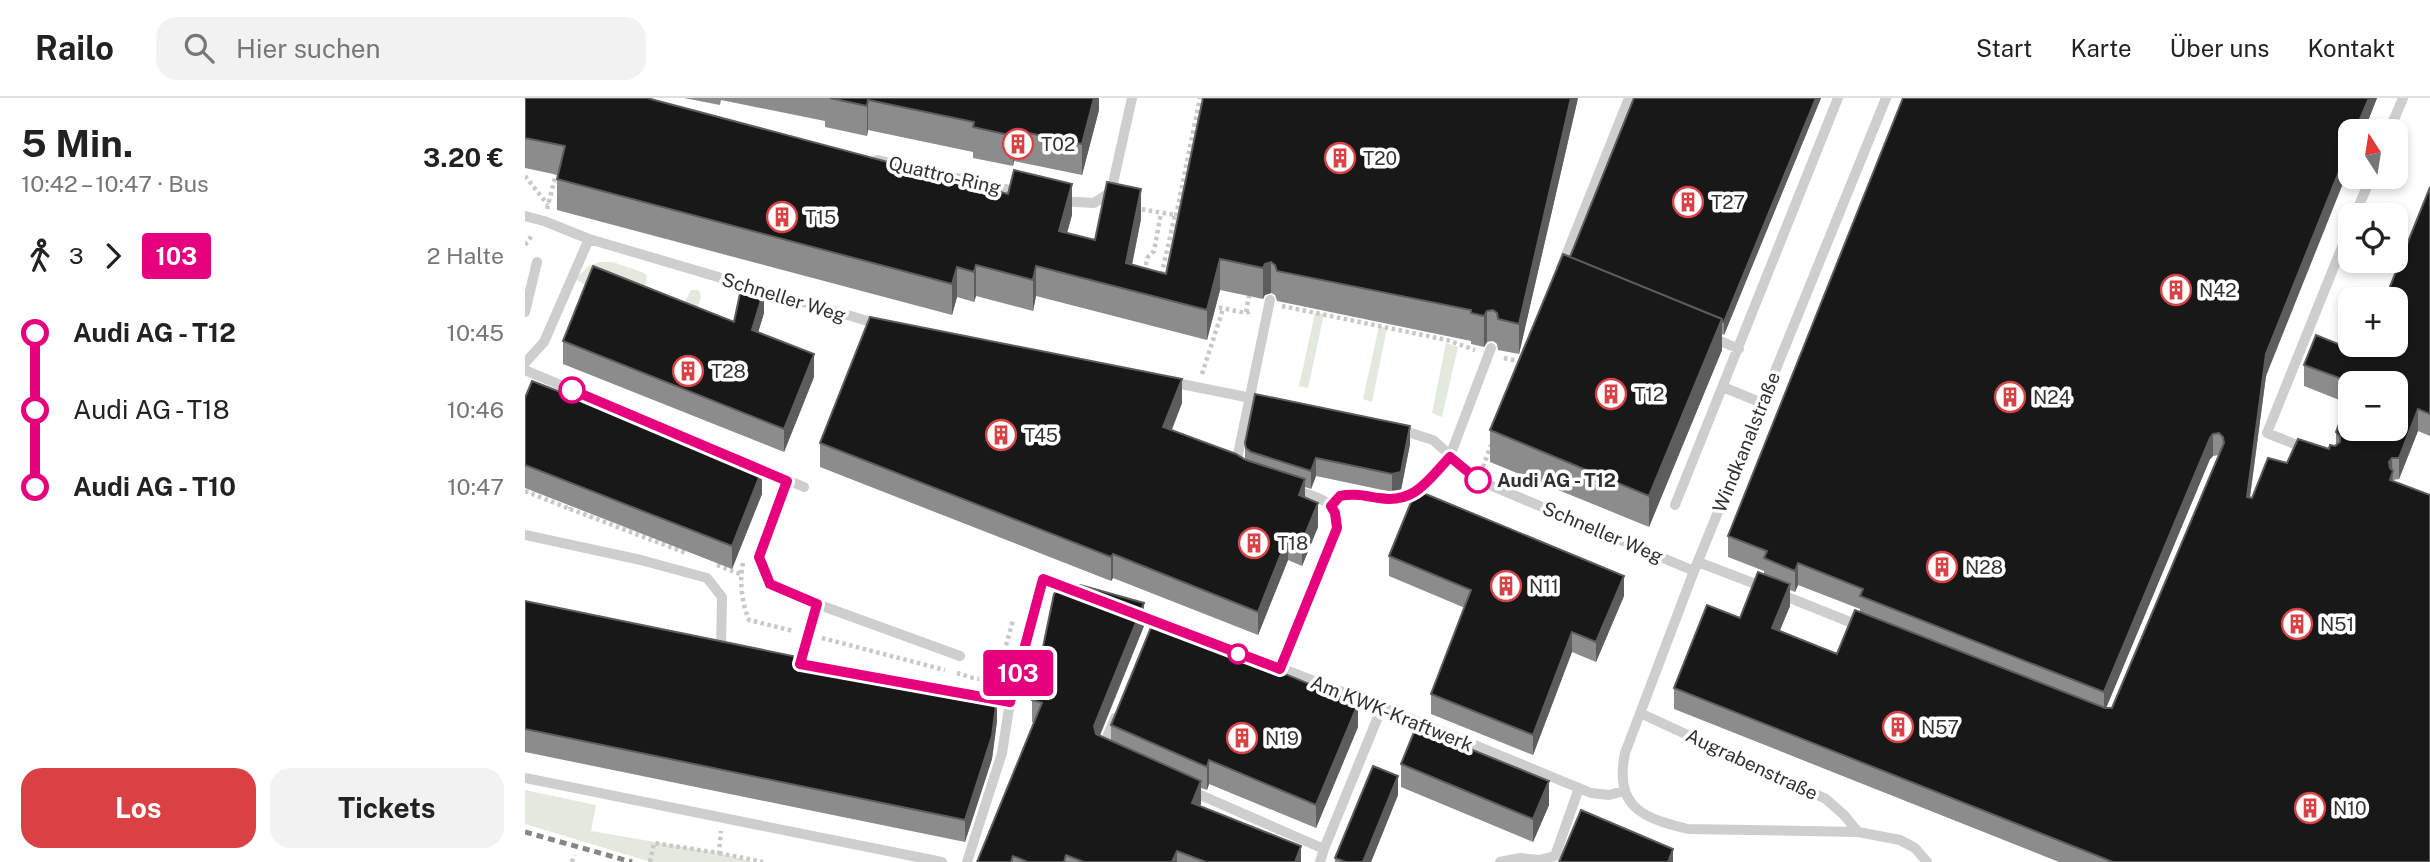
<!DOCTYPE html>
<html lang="de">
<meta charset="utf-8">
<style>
:root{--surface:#fff;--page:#f2f2f2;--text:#222;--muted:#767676;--line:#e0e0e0;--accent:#d94145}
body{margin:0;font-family:"Public Sans",sans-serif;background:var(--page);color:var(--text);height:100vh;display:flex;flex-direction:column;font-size:26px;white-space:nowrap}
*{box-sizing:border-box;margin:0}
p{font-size:23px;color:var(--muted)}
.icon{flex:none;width:38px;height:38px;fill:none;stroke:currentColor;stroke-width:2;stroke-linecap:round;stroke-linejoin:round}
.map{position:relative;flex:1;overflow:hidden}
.details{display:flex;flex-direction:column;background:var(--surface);width:525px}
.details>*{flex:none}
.badge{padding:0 14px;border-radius:5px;font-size:24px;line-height:46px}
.needle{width:46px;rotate:348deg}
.buttons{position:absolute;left:1813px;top:21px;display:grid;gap:14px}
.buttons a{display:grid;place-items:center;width:70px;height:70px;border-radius:14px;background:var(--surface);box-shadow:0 4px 10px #0003;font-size:35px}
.map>.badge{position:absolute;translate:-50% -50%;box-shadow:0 0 0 4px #fff}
.legs{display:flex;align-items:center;gap:10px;height:77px;padding:0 21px;font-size:23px}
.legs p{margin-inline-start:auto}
.head{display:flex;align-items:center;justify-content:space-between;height:119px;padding:0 21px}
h1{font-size:38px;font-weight:700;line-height:52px}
.cta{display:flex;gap:14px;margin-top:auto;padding:14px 21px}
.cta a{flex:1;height:80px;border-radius:21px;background:var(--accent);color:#fff;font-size:28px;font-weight:700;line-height:80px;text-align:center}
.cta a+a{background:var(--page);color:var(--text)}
ul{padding:0 21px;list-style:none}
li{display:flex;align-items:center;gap:24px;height:77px;font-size:26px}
li i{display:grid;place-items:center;width:10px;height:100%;margin:0 9px;background:currentColor}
li i::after{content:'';width:18px;height:18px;margin:-9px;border:5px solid;border-radius:50%;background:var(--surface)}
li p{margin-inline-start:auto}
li:first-child i{background:linear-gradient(#0000 50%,currentColor 0)}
li:last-child i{background:linear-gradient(currentColor 50%,#0000 0)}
header{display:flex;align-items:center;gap:42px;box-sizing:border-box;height:98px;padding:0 35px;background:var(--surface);border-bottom:2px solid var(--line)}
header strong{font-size:33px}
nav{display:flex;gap:38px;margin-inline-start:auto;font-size:24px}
.search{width:490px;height:63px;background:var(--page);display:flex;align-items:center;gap:18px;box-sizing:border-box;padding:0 24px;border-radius:21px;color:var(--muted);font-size:26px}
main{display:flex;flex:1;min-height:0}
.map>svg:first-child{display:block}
.green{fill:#e3e9dd}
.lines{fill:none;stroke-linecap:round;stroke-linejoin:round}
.path{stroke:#c8c8c8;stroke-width:4.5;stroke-dasharray:3.5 3.5;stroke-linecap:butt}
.lane{stroke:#cecece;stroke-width:10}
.rail{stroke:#868686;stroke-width:5;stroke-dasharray:7 5;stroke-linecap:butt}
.wall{fill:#8c8c8c;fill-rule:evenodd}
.shaded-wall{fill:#5d5d5d}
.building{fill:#181818;stroke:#5d5d5d;stroke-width:2}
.line-1-casing{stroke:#fff;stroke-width:16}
.line-1{stroke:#e6007e;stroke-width:10}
.stop-1-dot{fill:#fff;stroke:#e6007e;stroke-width:3.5}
.labels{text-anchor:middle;stroke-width:7;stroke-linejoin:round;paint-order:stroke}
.poi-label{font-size:19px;fill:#313131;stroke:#fff;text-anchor:start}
.street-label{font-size:19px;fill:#313131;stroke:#fff}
.stop-label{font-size:19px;font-weight:bold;fill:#313131;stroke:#fff;text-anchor:start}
</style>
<header>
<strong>Railo</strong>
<div class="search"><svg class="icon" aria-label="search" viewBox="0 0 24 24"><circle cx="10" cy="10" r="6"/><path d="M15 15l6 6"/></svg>Hier suchen</div>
<nav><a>Start</a><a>Karte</a><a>Über uns</a><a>Kontakt</a></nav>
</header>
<main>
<section class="details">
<div class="head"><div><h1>5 Min.</h1><p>10:42 – 10:47 · Bus</p></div><b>3.20 €</b></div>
<div class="legs"><svg class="icon" aria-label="walk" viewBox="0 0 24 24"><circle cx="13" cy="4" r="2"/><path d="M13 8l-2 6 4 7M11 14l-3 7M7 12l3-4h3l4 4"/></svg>3<svg class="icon" aria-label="forward" viewBox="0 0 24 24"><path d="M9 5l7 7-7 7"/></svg><b class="badge" style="background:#e6007e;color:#fff">103</b><p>2 Halte</p></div>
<ul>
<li><i style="color:#e6007e"></i><b>Audi AG - T12</b><p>10:45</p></li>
<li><i style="color:#e6007e"></i><span>Audi AG - T18</span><p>10:46</p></li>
<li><i style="color:#e6007e"></i><b>Audi AG - T10</b><p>10:47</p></li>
</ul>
<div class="cta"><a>Los</a><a>Tickets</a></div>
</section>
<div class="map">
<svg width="1905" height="764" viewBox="0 0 1905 764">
<rect width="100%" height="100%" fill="#fff"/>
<path class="green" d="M75 164H88L119 175 122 178 119 196 156 211 166 192H174L176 200 164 229 68 191 50 181 64 168Z
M790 215 799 216 783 290 774 288Z
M854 228 862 230 847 304 838 301Z
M921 245 933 249 917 319 907 315Z
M0 692 71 707 66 733 194 755 229 764H126L0 726Z"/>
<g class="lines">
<path class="path" d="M0 78 23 107
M610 110 650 117 636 179
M22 111 32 72
M651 118 675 0
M0 147 8 136
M620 174 622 160 629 153 636 115
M687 208 721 215 726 213
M757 208 922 242 950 252
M721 214 724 198
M979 260 997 264
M677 276 698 211
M958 369 966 347
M0 393 45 411V409
M45 411 161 455
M218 465C214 483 217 505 224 522L268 533
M192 467 215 476
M297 540 420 572
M432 575C442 578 456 584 465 579 476 574 484 535 488 522
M194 755 238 764
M47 764 49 757
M125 764 129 745 194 755 196 733"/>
<path class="lane" d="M1361 0 1169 473 1100 655C1089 708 1116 720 1163 731L1333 734 1375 742 1390 750 1402 764
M1864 33 1878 0
M352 62 494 94
M536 103 569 105 586 94 607 0
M1830 117 1846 79
M0 118 19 123 64 141 353 226
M1036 170 1104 0
M0 214 12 164
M1186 239 1214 251
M0 265 19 244 64 141
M0 272 279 389
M646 284 741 303
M1198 289 1237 305
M873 331 908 342 953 382 1169 473
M1782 351 1742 335 1825 129
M713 369 712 361 745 202
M262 383 234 459 245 486 292 506 435 558
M1150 407 1313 0
M806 408 815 398 824 396 865 402 889 396 925 358 966 250
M0 437 116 462 182 480 197 499 196 549
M1173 464 1241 490
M1255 496 1335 528
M609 514 857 609 1066 695 1084 697 1099 693
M274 566 292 506
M755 571 812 431C811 400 793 400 768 392
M459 600 485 604 518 481 552 494
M1115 615 1301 701 1319 717 1333 734
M577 651 590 620
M0 680 417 764
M664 692 799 751 857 609
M442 764 477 655 485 604
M795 764 799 751
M975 764 995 760 1014 762 1030 758 1054 690"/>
<path class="rail" d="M0 734 107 764"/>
</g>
<path class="wall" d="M0 0 547 117 542 135 570 142 616 121 607 167 641 176 678 0H1053L994 256 973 252 972 246 968 243 962 244 959 249 946 246V243L752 203 750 197 746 195 740 197 738 201 695 192 682 242 511 198 508 213 451 198 449 204 432 199 427 217 32 112V81L33 77 0 70Z
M159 0H574V12L557 77 489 63 488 68 448 60V54L343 32 342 38 300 29V23L196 2 195 7Z
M1109 0H1296L1199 237 1197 236V252L1124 429 965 364V332L1045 159Z
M1378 0H1852L1839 33H1825L1741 278 1725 400H1727L1762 365 1804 351 1811 347V334L1822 305 1779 288V267L1838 256 1905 89V338L1893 333 1874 381 1868 382 1905 764H1534L1149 611V590L1215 520 1239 476V473L1203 459V438ZM1825 285H1871L1825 331ZM1694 357 1587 610H1581L1685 361 1688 358ZM1273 487 1335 511V514L1312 556 1254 533 1265 508V492L1270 494Z
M239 215 233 234 289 279 259 354 38 266V243L209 224Z
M0 300 237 396 207 471 0 390Z
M657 305 647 332 720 362V345L885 346 876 392 867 394 791 378 786 391 780 389V400L793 429 777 468 763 462 733 537 588 480 586 483 295 369V345Z
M864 458 1099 498 1071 564 1047 554 1008 657 906 616V596L940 510 864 478Z
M0 503 472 623 467 661 440 744 0 654Z
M619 528 575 638 586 643V627L833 629 791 730 684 686 682 692 676 690 675 708 776 764H452L509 625 507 624V602Z
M876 666 1024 707 1008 744 876 689Z
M873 697 846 764H810V760Z"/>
<path class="shaded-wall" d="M569 0H574V12L557 77V46Z
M1046 0H1053L994 256V226Z
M1291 0H1296L1199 237V224Z
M1844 0H1852L1839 33H1830Z
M343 2V32L342 38V8Z
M489 32V63L488 68V38Z
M1825 46V68L1741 278 1722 420V399L1741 256Z
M547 86V117L534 163V133Z
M616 91V121L602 191 601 165Z
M695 161V192L682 242V212Z
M746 164V195L740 197 738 201V170L740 166Z
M451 167V198L449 204V174Z
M511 168V198L508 213V182Z
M432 169V199L427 217V186Z
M239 192V215L227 255V232Z
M962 213V244L959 249V218Z
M1197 221V252L1124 429V398Z
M289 256V279L259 354V331Z
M657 281V305L638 353V329Z
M1893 311V333L1874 381V360Z
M885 328V346L876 392 867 394V376Z
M1688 336V358L1685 361 1579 615V594L1685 340Z
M791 360V378L786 391V373Z
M1867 360 1868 395 1865 404 1864 364Z
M237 372V396L207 471V448Z
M780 381V405L774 397Z
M793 405V429L777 468V444Z
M763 438V462L733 537V514Z
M588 456V480L586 483V459Z
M1273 465V487L1270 494V473Z
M1099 478V498L1071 564V544Z
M1265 486V508L1247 552V530Z
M619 505V528L569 651V628Z
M1047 534V554L1008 657V637Z
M472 600V623L467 661 440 744V722Z
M833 606V629L791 730V707Z
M684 662V686L682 692V669Z
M873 678V697L846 764H838Z
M676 683V706L667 728V705Z
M1024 683V707L1008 744V721Z
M776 748V764H770Z
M1148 751V764H1143Z
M652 753V764H647Z"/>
<path class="building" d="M0 0H122L483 96 489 72 547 86 534 133 570 142 582 84 616 91 601 165 641 176 678 0H1046L994 226 973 221 972 215 968 212 962 213 959 218 946 215V212L752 173 750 167 746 164 740 166 738 170 695 161 682 212 511 168 508 182 451 167 449 174 432 169 427 186 32 81 40 48 0 40Z
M305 0H569L557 46 489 32 488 38 448 29 449 24 343 2 342 8Z
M1109 0H1291L1199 224H1197V221L1045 159Z
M1378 0H1844L1830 33H1825V46L1741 256 1722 399 1727 400 1743 360 1762 365 1773 341 1804 351 1805 347 1810 348 1815 344V339L1811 334 1825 297V331H1871V285H1828L1779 267 1791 237 1838 256 1842 247H1871V201H1860L1905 89V316L1893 311 1874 360H1867L1864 364 1865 370 1868 373 1865 382 1905 397V764H1588L1149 590 1182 507 1215 520 1233 474 1265 486 1247 530 1312 556 1330 512 1580 610H1587L1699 345 1698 339 1694 335 1688 336 1685 340 1579 594 1335 498 1338 491 1273 465 1270 473 1239 460 1242 453 1203 438Z
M1038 156 1197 221 1124 398 965 332Z
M68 168 209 224 217 186 239 192 227 232 289 256 259 331 38 243Z
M345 219 657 281 638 329 711 356 721 362 780 381 774 397 793 405 777 444 763 438 733 514 588 456 586 459 295 345Z
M7 283 237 372 207 448 0 367V300Z
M730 296 885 328 876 374 867 376 791 360 786 373 726 354 721 350 720 345Z
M891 392 1099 478 1071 544 1047 534 1008 637 906 596 946 492 864 458Z
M555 487 619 505 569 628 571 636 676 683 667 705 776 748 770 764H681L652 753 647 764H559L541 757 539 764H503L488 758 486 764H452L517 605 507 602 529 496 534 491Z
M0 503 472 600 467 638 440 722 0 631Z
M629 522 833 606 791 707 684 662 682 669 586 627Z
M891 629 1024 683 1008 721 876 666Z
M848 668 873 678 838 764H821L810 760Z
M1056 712 1148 751 1143 764H1034Z"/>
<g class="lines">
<g class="line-1-casing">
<path id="line-1" d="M47 292 262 383 234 459 245 486 292 506 275 566 485 604 518 481 755 571 812 430 810 415 806 408 815 398C829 395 840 398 854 400 890 406 903 382 925 359L953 382"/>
</g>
<use href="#line-1" class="line-1"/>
</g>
<defs>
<g id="building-ring" transform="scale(1.575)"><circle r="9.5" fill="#fff" stroke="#d94145" stroke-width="1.5"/><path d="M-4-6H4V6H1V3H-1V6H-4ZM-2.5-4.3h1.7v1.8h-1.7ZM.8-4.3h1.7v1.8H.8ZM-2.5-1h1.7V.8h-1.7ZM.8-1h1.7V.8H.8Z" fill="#d94145"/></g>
</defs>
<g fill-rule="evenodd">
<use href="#building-ring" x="493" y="46"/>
<use href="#building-ring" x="815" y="60"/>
<use href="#building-ring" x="1163" y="104"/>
<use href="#building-ring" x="257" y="119"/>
<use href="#building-ring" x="1651" y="192"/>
<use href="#building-ring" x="163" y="273"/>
<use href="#building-ring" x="1086" y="296"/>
<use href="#building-ring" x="1485" y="299"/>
<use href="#building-ring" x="476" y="337"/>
<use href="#building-ring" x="729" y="445"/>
<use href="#building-ring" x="1417" y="469"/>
<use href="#building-ring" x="981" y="488"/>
<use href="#building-ring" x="1772" y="526"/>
<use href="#building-ring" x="1373" y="629"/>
<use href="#building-ring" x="717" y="640"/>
<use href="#building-ring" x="1785" y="710"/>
</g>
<g class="stop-1-dot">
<circle cx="47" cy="292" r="12"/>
<circle cx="953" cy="382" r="12"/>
<circle cx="713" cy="556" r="9"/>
</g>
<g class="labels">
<g class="poi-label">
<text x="516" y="53">T02</text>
<text x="838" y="67">T20</text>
<text x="1186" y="111">T27</text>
<text x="280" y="126">T15</text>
<text x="1674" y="199">N42</text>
<text x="186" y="280">T28</text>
<text x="1109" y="303">T12</text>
<text x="1508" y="306">N24</text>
<text x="499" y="344">T45</text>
<text x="752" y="452">T18</text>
<text x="1440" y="476">N28</text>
<text x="1004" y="495">N11</text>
<text x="1795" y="533">N51</text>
<text x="1396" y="636">N57</text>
<text x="740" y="647">N19</text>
<text x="1808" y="717">N10</text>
</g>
<g class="street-label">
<text transform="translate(420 77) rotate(13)" y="7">Quattro-Ring</text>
<text transform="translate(259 199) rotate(17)" y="7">Schneller Weg</text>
<text transform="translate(1221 344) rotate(-68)" y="7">Windkanalstraße</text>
<text transform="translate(1078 434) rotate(23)" y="7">Schneller Weg</text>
<text transform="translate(867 615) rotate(22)" y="7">Am KWK-Kraftwerk</text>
<text transform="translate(1227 666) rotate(25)" y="7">Augrabenstraße</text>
</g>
<g class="stop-label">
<text x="972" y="389">Audi AG - T12</text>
</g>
</g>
</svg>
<div class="buttons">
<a><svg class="needle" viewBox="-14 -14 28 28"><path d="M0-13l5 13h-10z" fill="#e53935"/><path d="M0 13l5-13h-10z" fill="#767676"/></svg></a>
<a><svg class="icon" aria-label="locate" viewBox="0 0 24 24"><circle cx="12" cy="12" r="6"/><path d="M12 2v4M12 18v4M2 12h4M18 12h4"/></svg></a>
<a>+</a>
<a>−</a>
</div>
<b class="badge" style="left:493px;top:575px;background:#e6007e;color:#fff">103</b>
</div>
</main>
